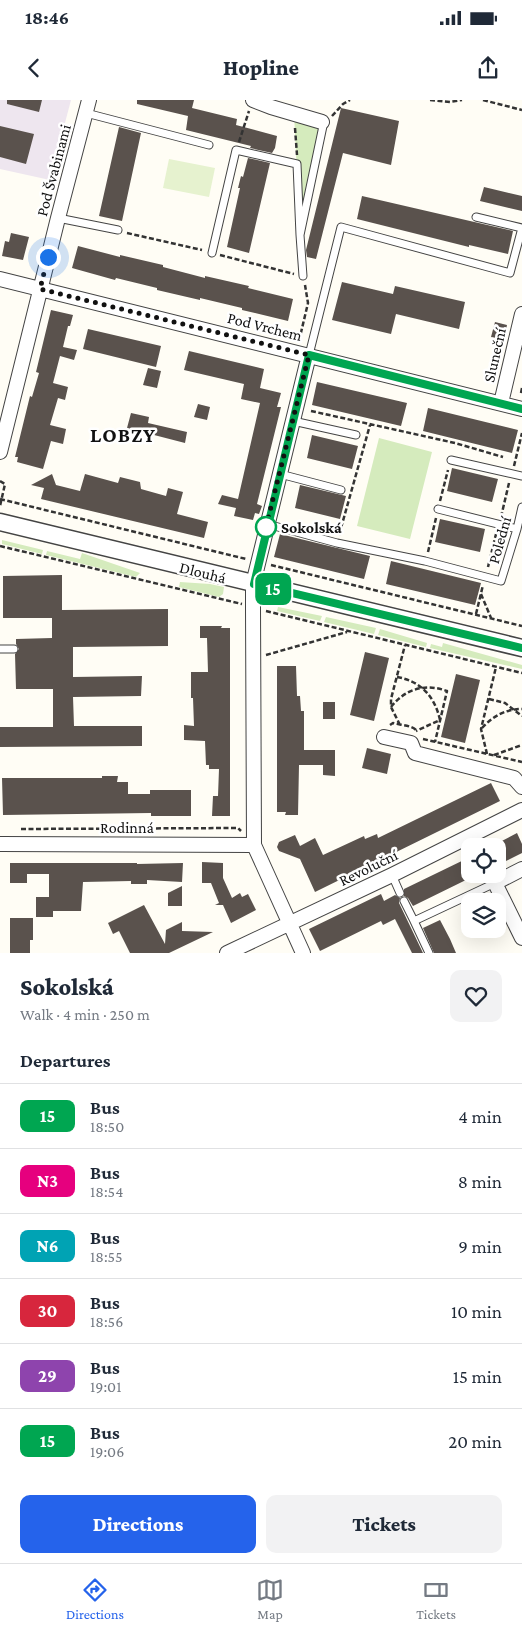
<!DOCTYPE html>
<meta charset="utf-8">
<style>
:root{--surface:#fff;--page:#f2f2f3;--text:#1f2937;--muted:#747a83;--line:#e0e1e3;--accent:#2563eb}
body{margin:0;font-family:"Crimson Pro",serif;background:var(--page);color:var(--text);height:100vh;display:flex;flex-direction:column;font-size:19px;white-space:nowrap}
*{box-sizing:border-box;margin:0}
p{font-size:16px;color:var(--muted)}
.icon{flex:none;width:28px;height:28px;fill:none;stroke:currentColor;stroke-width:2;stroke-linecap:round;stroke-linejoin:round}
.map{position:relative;height:853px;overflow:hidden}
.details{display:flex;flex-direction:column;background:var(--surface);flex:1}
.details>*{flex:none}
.badge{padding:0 10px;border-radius:8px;font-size:18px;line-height:32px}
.tools{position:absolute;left:461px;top:738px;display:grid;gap:10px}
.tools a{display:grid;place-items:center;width:45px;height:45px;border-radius:10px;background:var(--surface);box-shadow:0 5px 20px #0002;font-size:25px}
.you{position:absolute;width:25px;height:25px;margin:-12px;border:4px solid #fff;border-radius:50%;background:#1a73e8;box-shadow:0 0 0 8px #1a73e833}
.map>.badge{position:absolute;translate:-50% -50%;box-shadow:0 0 0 2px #fff}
h2{padding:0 20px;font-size:19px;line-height:45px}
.round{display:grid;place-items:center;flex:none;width:52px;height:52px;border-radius:10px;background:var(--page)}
.head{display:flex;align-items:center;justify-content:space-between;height:85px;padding:0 20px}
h1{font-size:24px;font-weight:800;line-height:38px}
.cta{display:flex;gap:10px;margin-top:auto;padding:10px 20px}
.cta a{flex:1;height:58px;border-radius:10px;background:var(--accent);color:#fff;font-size:20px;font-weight:800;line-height:58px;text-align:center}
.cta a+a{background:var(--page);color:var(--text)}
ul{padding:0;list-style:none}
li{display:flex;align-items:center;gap:15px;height:65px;padding:0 20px;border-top:1px solid var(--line)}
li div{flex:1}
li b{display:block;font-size:19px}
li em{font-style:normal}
li .badge{min-width:55px;font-weight:700;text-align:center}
.status{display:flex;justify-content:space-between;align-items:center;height:35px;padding:0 25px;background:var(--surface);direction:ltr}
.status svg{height:14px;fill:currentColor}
header{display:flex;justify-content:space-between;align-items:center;height:65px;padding:0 20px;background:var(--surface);font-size:22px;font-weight:800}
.tab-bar{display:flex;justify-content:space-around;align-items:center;height:70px;border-top:1px solid var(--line);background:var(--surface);font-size:14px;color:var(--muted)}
.tab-bar a{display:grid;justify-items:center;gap:2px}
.tab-bar .current{color:var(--accent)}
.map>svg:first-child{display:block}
.industrial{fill:#eee6ef}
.green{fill:#d5ebbd}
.pitch{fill:#e6f2cf}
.building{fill:#5a524d}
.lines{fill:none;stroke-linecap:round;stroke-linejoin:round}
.service-casing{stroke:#444;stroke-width:9}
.minor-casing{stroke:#444;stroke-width:16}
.tertiary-casing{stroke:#444;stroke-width:19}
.path{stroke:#333;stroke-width:2.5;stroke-dasharray:5 2.5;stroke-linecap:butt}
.service{stroke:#fff;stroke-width:7}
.minor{stroke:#fff;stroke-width:14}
.tertiary{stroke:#fff;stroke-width:16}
.line-casing{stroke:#fff;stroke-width:11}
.line{stroke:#00a651;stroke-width:8}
.walk{stroke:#111;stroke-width:5;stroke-dasharray:0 9}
.stop-dot{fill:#fff;stroke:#00a651;stroke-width:2.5}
.labels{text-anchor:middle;stroke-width:5;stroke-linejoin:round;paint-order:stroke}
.street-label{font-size:16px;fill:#111;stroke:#fff}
.stop-label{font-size:16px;font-weight:bold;fill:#111;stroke:#fff;text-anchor:start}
.district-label{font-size:21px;font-weight:bold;letter-spacing:1px;fill:#111;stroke:#fff}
</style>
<div class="status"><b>18:46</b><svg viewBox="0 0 49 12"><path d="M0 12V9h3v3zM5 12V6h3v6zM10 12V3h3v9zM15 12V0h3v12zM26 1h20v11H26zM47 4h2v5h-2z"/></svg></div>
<header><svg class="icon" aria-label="back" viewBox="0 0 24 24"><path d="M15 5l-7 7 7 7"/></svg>Hopline<svg class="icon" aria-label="share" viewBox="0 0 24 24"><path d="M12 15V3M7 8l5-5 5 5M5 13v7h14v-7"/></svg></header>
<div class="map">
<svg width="522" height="853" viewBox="0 0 522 853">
<rect width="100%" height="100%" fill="#fffdf5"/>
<path class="industrial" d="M0 0H71L50 80 0 69Z"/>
<path class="green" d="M294 13 322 22 300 135Z
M379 338 432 352 410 439 357 426Z
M2 440 43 450 42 454 2 444Z
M47 451 80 459 82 453 140 473 136 477 46 455Z
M180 482 210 484 224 487 223 494 219 497 179 487Z
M278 507 322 516 320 521 277 511Z
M326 517 376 528 374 534 324 522Z
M380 529 427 543 426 547 378 535Z
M443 543 522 565V569L430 548 431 544 442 547Z"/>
<path class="pitch" d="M169 59 215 68 209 97 163 88Z"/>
<path class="building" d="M7 0H42L39 12 7 4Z
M137 0H194L192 8 237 19 236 25 277 36 275 48 272 53 250 48 251 46 186 30 188 16 137 4Z
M341 8 399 21 391 65 343 53 316 159 307 157 306 150Z
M0 26 34 34 26 64 0 57Z
M119 27 141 33 122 121 99 116Z
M248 58 270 63 249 153 227 147 240 88H238L241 76 243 77Z
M484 87 522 96V111L480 101Z
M362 96 513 131 508 154 469 145V147L357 119Z
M11 133 29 137 23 160 2 156 5 141 9 142Z
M78 146 120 157V155L163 165V167L205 178V176L249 186 248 188 293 199 288 221 242 210V208L200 198V200L157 190V188L116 178 115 180 72 168Z
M342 182 393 194 395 186 465 202 459 229 396 214 391 234 332 220Z
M51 210 73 215 70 226H68L63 247 77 250 74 260 60 256 53 283 68 287 65 300 58 298 50 325 66 329 63 344 51 341 43 369 17 362 18 357H15L30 296 32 297 39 273 36 272Z
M495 222 507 225 504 240 491 237Z
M88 229 161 246 156 267 83 249Z
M189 251 264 269 260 288 281 293 277 307H281L257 404 262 406 259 414 255 413 253 420 234 416 236 408 218 404 222 395 238 399 260 303 241 299 244 284 184 270Z
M148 268 161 271 157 288 143 285Z
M317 282 407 303 401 326 312 305Z
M198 304 210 307 207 320 194 317Z
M428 308 518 330 512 353 423 331Z
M131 313 149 317 148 323 187 332 185 343 127 328Z
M312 335 358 346 352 369 307 358Z
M452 368 498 379 492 402 447 391Z
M52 374 56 385 80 391 85 374 118 383 120 377 140 382 141 389 166 396 168 388 183 392 177 414 208 422 204 438 41 399 44 388 31 385Z
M300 385 346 396 340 419 295 408Z
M440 419 485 429 480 452 435 442Z
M280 434 370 456 364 479 274 457Z
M391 461 481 483 475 505 386 484Z
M62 475V510L168 509V546L73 547V577L142 576 141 596 73 597 74 626H142V646L0 647V627H53V589H16L15 554 19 549 16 544V539L52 538V518H3V476Z
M200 526H222L221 528H230V716H212L213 696H218L219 669H209V665H206L205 641 184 640V625L194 626 193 598H191V572H208L207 538H200Z
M365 552 389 558 374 621 350 615Z
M277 566H296L297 596H300L301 611H304V650H335V676L323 675V665H299L298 715H285L286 712H277Z
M456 574 480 580 465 643 441 637Z
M323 602H335V619H323Z
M367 648 391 654 387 674 362 668Z
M102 676H118L117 682H128V694H150V690H191V716H151V713L3 715 2 678H102Z
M491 683 500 701 315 792 300 759 279 751 277 747 279 742 295 735 300 746 315 738 323 755 364 736 365 739 377 734 378 738Z
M517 733 522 744V753L498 765V743Z
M470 757V778L413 806 408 798 404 796V789Z
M202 762 223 763V778L232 798 240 793 242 797 248 794 256 810 231 823 223 805H215L219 803 211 783H202Z
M10 763H137V764L183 763 182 782 147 780V784H131V781L83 782 81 811H53V817H36V797H49V774H27V783H10Z
M182 786V806H168V793Z
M381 794 384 801 395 795 400 798 399 803 423 853H412L395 819 383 825 381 821 320 851 309 829Z
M144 805 165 844 166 830 182 822V831L213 832 169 853H130L119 831 113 834 108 823Z
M10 818H33V840H30V853H10Z
M440 820 450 839 456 853H434L423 828Z"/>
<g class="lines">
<g class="service-casing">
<path id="service" d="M86 13 209 45
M58 118 118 130
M212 153 236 50 297 64 300 135
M303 176 300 135 323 26 322 22
M309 255 341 127 510 173 522 128 476 117
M293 321 356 335
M451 360 522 376
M280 374 341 390
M438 409 517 429
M267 424 337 443 425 461 501 481 517 429 522 407
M0 549H14
M392 775 400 793
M404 801 414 821 495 783
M414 821 429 853"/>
</g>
<g class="minor-casing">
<path id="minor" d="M253 0 271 7 322 22
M0 179 522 309
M501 303 522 214
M0 352 58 118 89 0
M384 637 411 643 415 653 514 678 522 687
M0 744 254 745
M522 769 495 783 522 838
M227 853 392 775 522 710
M303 853 254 745 253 508V484L309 255"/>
</g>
<g class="tertiary-casing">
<path id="tertiary" d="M0 422 522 548"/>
</g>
<path class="path" d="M430 0 450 2 462 0
M483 0 522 10
M332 16 343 4 350 0
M295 28 297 55
M239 42 249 11
M127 133 202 150
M220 155 294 174
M299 241 308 203 305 185
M521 293 522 288
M311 311 455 343 503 357
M514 366 522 333
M0 381 5 384 0 406
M0 399 246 459
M440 401 448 370
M501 417 509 383
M339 435 370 325
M0 446 242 504
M428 452 436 418
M271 465 522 526
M488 467 496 434
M481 494 491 518
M266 511 522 573
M476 514 483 485
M266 555 347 532
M397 577C421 581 435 597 440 620L416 631
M489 599 505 603 522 616
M391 607C405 589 425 583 447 591L435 642
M390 625 393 623C400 625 412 625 417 631
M400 625 391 607V599L405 545
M482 628C493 616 506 609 522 609
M423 639 522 662
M487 654 481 629 496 567
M494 655 522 645
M21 729 238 728 241 731"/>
<use href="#service" class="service"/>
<use href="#minor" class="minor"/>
<use href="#tertiary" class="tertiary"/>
</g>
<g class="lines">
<g class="line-casing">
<path id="line" d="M522 309 309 255 254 484 522 548"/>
</g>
<use href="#line" class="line"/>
<path class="walk" d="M48 157 40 189 309 255 266 427"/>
</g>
<circle class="stop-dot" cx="266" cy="427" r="10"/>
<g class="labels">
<g class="street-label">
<text transform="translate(53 70) rotate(-75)" y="6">Pod Švabinami</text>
<text transform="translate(265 226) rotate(14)" y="6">Pod Vrchem</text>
<text transform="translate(494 255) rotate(-77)" y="6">Sluneční</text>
<text transform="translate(499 440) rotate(-74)" y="6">Polední</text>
<text transform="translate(203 472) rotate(14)" y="6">Dlouhá</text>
<text x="127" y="733">Rodinná</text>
<text transform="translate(368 767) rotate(-26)" y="6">Revoluční</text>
</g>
<g class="stop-label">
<text x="281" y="433">Sokolská</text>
</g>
<g class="district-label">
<text x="123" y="342">LOBZY</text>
</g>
</g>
</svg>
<div class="tools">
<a><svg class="icon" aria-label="locate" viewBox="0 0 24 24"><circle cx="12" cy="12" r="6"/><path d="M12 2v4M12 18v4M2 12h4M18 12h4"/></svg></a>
<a><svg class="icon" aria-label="layers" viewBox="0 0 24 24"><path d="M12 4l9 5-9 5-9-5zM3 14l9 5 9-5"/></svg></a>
</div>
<div class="you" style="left:48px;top:157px"></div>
<b class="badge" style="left:273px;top:489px;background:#00a651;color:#fff">15</b>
</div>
<section class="details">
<div class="head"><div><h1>Sokolská</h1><p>Walk · 4 min · 250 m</p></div><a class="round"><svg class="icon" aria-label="heart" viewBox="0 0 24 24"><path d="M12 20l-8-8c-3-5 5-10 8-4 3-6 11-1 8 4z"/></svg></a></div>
<h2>Departures</h2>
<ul>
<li><span class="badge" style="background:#00a651;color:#fff">15</span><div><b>Bus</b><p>18:50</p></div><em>4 min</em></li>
<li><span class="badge" style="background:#e6007e;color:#fff">N3</span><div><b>Bus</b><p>18:54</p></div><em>8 min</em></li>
<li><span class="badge" style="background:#00a3b4;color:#fff">N6</span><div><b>Bus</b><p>18:55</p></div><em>9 min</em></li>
<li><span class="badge" style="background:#d7263d;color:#fff">30</span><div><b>Bus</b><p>18:56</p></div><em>10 min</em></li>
<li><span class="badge" style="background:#8e44ad;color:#fff">29</span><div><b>Bus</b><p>19:01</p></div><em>15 min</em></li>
<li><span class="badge" style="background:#00a651;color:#fff">15</span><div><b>Bus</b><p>19:06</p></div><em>20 min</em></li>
</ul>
<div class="cta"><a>Directions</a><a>Tickets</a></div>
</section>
<nav class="tab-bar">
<a class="current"><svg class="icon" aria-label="directions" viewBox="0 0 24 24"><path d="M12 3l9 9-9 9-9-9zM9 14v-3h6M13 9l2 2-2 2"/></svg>Directions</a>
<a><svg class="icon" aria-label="map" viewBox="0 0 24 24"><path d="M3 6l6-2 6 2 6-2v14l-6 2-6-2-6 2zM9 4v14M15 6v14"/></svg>Map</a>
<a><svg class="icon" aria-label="tickets" viewBox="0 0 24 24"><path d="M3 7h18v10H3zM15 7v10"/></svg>Tickets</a>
</nav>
